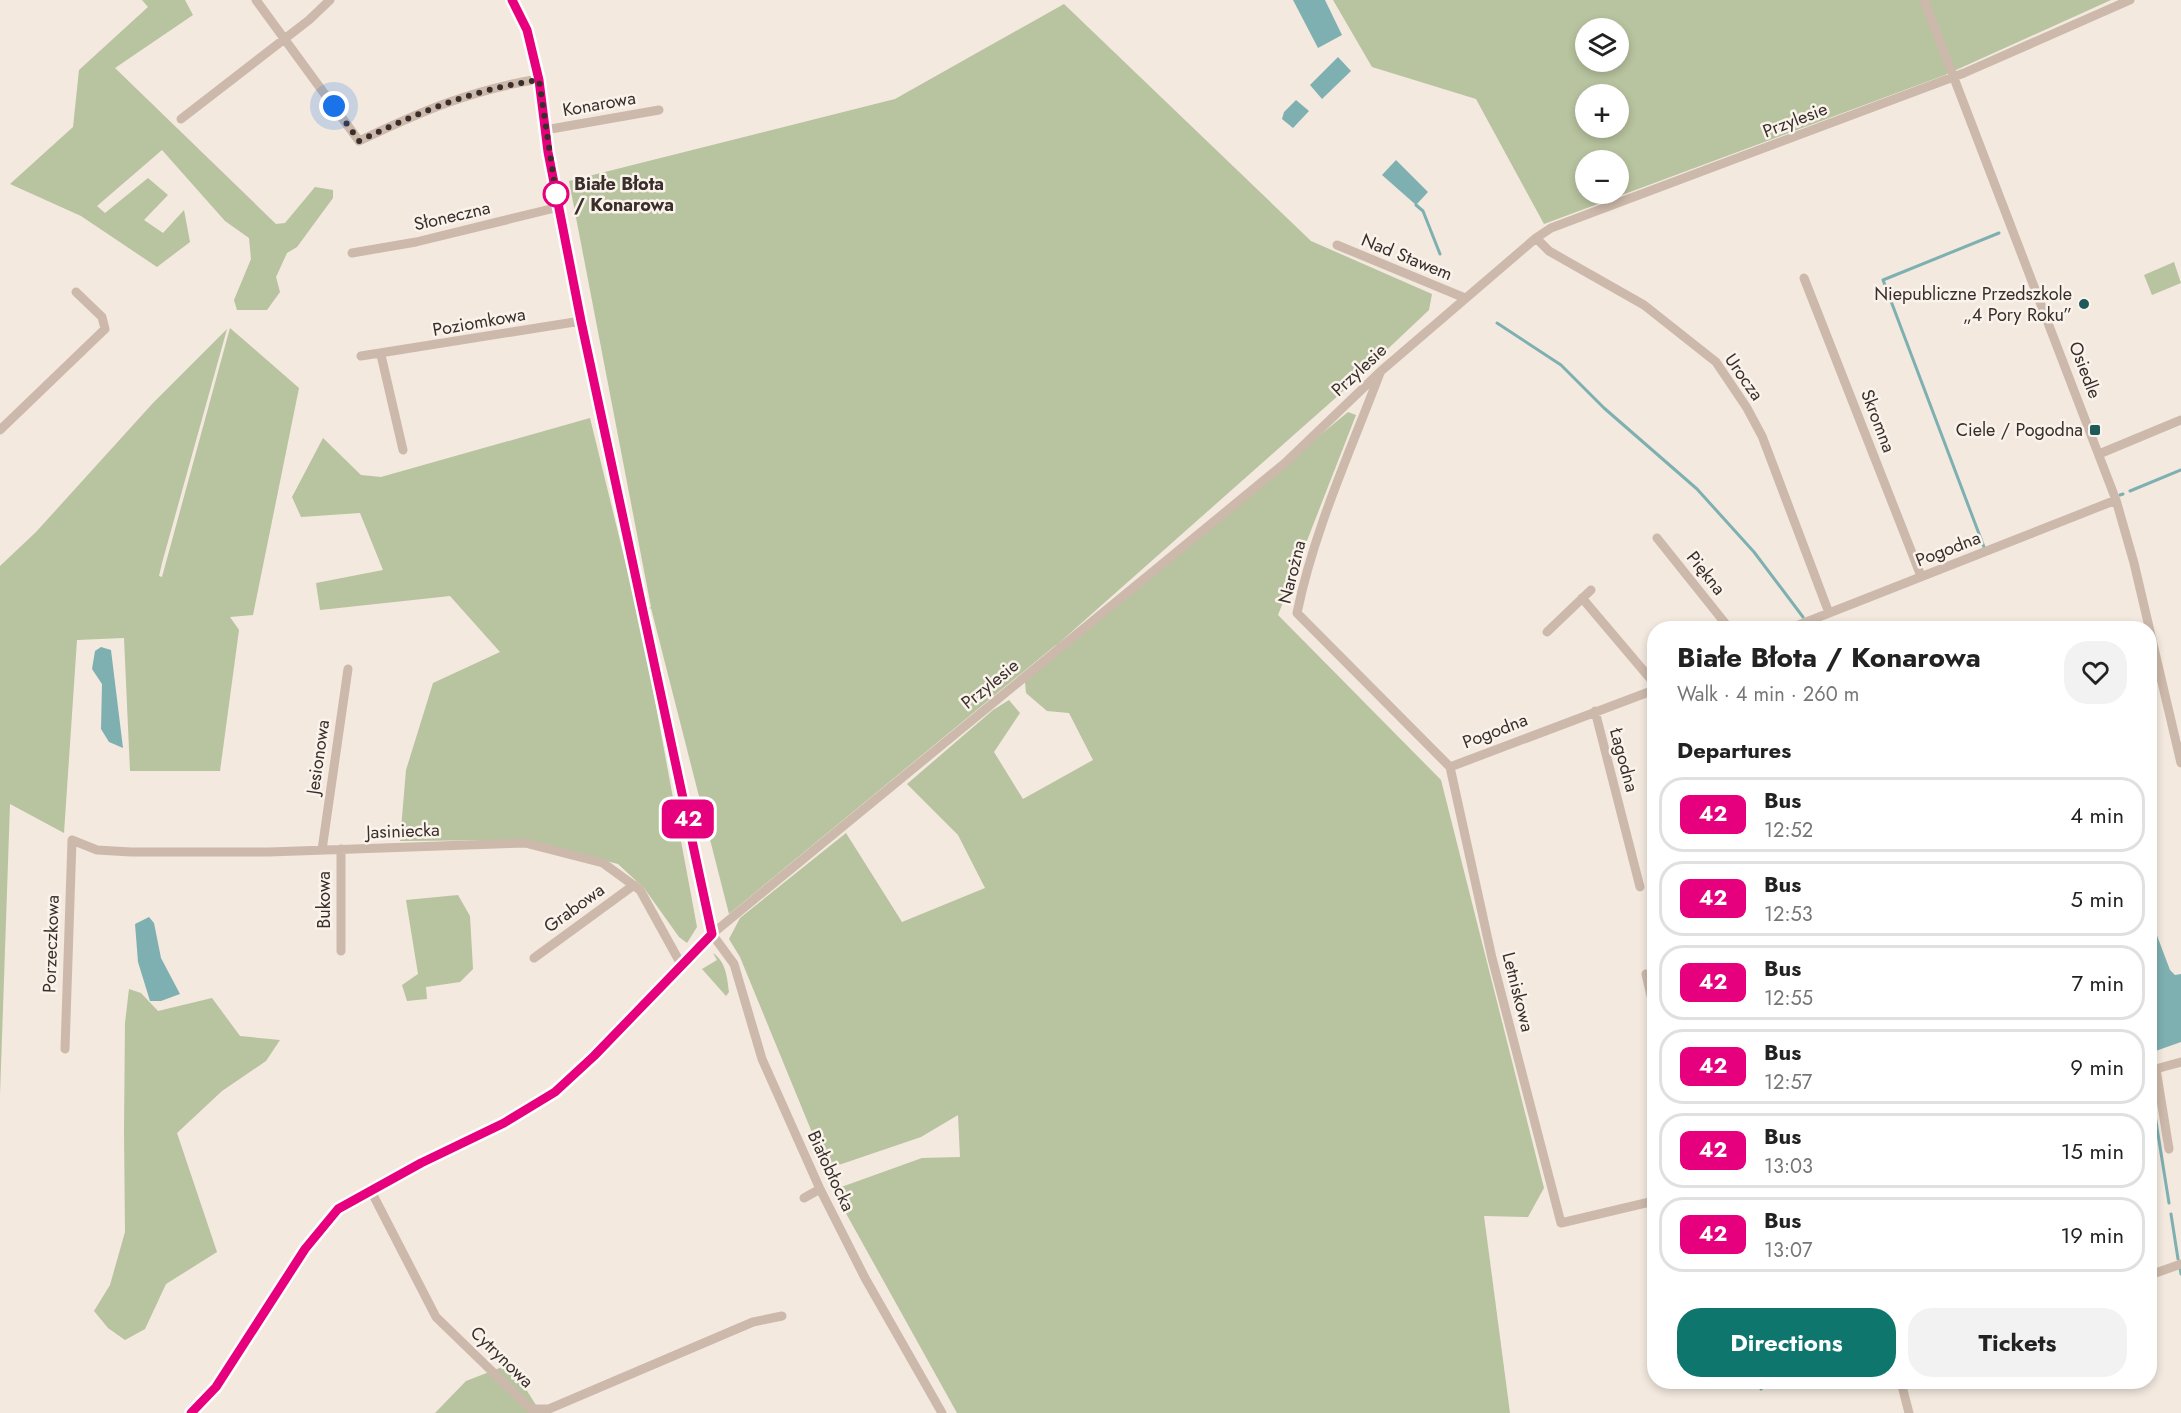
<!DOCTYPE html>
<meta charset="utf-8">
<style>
:root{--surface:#fff;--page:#f2f2f2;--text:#222;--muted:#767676;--line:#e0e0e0;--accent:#0f766e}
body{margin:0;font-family:Jost,sans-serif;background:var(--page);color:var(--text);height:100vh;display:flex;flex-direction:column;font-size:22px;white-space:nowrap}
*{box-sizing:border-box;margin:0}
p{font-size:20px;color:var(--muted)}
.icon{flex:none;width:33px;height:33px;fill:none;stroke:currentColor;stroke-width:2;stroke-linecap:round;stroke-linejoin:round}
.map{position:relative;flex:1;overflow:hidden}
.panel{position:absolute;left:1647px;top:621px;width:510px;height:768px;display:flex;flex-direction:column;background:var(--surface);border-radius:24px;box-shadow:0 3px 9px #0003}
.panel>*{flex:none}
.badge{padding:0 12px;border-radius:9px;font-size:21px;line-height:39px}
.controls{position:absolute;left:1575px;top:18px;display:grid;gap:12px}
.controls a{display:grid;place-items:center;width:54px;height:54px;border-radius:50%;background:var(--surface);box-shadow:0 3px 9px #0003;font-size:30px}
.you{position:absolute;width:30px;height:30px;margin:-15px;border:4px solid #fff;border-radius:50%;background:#1a73e8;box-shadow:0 0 0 9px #1a73e833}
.map>.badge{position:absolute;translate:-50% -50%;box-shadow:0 0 0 3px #fff}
h2{padding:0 30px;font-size:22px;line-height:54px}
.round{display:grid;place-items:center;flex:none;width:63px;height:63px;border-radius:24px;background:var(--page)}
.headline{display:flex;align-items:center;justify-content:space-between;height:102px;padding:0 30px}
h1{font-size:28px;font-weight:700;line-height:45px}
.action{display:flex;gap:12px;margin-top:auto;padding:12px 30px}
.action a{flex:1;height:69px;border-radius:24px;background:var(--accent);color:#fff;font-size:24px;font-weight:700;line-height:69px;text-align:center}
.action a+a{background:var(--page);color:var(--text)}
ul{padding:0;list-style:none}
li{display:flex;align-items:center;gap:18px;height:75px;margin:0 12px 9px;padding:0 18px;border:3px solid var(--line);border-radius:24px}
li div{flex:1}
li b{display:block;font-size:22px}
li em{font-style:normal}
li .badge{min-width:66px;font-weight:700;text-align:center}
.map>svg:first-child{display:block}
.green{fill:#b8c39f;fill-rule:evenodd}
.water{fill:#7eb0b1}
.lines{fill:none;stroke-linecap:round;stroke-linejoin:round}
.stream{stroke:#7eb0b1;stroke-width:3}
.street{stroke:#ccb9ab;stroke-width:9}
.line-casing{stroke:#fff;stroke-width:14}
.line{stroke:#e6007e;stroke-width:9}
.walk{stroke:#392e2a;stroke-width:6;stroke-dasharray:0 10.8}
.stop-dot{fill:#fff;stroke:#e6007e;stroke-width:3}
.poi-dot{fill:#1f595b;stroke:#faf3ec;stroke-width:2}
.labels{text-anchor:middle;stroke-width:5;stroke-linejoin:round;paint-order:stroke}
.street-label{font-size:18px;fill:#392e2a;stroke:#faf3ec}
.stop-label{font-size:18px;font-weight:bold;fill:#392e2a;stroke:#faf3ec;text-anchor:start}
.poi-label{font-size:18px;fill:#392e2a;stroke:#faf3ec;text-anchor:end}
</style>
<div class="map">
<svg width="2181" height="1413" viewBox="0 0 2181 1413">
<rect width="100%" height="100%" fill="#f3e9df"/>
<path class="green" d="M142 0H185L193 15 115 68 276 224 285 223 315 187 333 190V198L297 247 287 253 276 277 280 292 267 310H237L234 300 251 259 249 238 225 221 162 150 97 206 105 213 148 178 168 195 144 220 163 233 184 210 190 242 157 267 81 216 10 184 73 127 79 70 148 7Z
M1333 0H2111L1945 75 1544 224 1476 99 1372 67ZM1586 28H1618V62H1586ZM1586 94H1618V128H1586ZM1586 160H1618V194H1586Z
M1064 4 1311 241 1432 294 1429 310 1340 394 1059 643 1063 648 1348 412 1356 415 1278 615 1441 780 1544 1188 1528 1217 1484 1216 1510 1413H957L833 1190 922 1158 960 1157 958 1115 921 1137 827 1169 740 957 729 939 740 918 846 833 902 922 985 888 958 835 907 784 993 710 1009 700 1020 713 994 752 1023 799 1093 760 1069 713 1047 711 1026 693 1025 682 1057 644 729 914 651 608 639 615 697 927 687 943 679 937 644 888 618 864 524 840 400 841 406 770 433 683 500 652 450 596 320 610 316 583 383 570 360 513 301 517 292 497 323 438 361 475 381 477 590 418 638 614 651 607 569 181 895 99Z
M2174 262 2181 283 2152 295 2144 275Z
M230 328 299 388 253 615 230 617 239 630 220 771H130L124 638 77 640 64 833 10 804 0 1095V566L36 532 153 403 227 329 162 563 159 576 162 577Z
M458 895 470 916 473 969 460 982 426 987 427 999 407 1001 402 985 418 974 406 900Z
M713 953C726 962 727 977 729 992L726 996 702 969 717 960Z
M129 989 141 993 158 1011 212 998 240 1036 280 1040 266 1061 222 1091 177 1133 217 1252 166 1284 145 1329 125 1340 108 1328 94 1311 110 1285 125 1232 124 1131 125 1023Z
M510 1364 541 1413H435L466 1381Z"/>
<path class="water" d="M1293 0H1325L1342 35 1318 48Z
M1338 57 1351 71 1322 99 1310 85Z
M1296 100 1309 111 1293 128 1282 119 1284 112Z
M1396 160 1428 192 1416 205 1382 175Z
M101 647 111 650 123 748 109 742 101 729 102 684 92 669 95 651Z
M149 917 154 923 161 958 180 994 161 1001H150L138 962 135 924Z
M2150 917 2170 970 2175 975 2181 974V1042L2150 1053Z"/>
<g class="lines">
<path class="stream" d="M1416 205 1423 211 1440 254
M1497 323 1561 365 1604 408 1697 489 1754 552 1803 617
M2130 491 2181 470
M2120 495 2123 494
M1984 547 1883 280 1999 233
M2150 1084 2169 1203
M2171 1214 2178 1259
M2180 1268 2181 1274
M1760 1382 1761 1389"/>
<path class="street" d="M256 0 359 141C420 112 470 90 539 79
M512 0 527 30 539 79 545 130 581 321 712 934 734 964 762 1059 820 1189 865 1278 942 1413
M1924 0 2116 500 2134 563 2181 763
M181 119 309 20 330 0
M545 130 659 110
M1536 238 1549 251 1644 305 1716 362 1747 408 1762 436 1829 613
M1337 245 1465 298
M352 253 416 242 559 207
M1804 278 1921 576
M381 355 403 450
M361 356 581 321
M1380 373C1350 452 1314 530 1297 613L1450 767
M0 430 105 329 102 317 76 292
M2099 454 2181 420
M1657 538 1729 628
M1582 598 1654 683
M1791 628 2116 500
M1547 632 1591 590
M1595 711 1640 887
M1450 767 1492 958 1561 1223 1654 1201
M1450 767 1654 690
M341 849V951
M322 850 348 669
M534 958 634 885
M1646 974 1654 1009
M65 1049 72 840 97 850 131 852H269L525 843 603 863 640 890 682 966
M2156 1069 2169 1149
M2152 1070 2181 1062
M370 1189 436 1317 531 1409H549L753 1322 782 1316
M804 1198 820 1189
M2150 1275 2181 1264
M1901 1382 1909 1413
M191 1413 216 1387 305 1249 338 1209 421 1163 504 1123 568 1082 712 934 1285 463 1381 371 1536 238 1551 228 1964 73 2130 0"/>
</g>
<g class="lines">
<g class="line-casing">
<path id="line" d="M191 1413 216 1387 305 1249 338 1209 421 1163 504 1123 555 1092 594 1056 712 934 581 321 548 152 539 80 527 30 512 0"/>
</g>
<use href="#line" class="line"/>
<path class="walk" d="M334 106 359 141C420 112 470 90 539 80L556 194"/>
</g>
<circle class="stop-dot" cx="556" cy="194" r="12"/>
<g class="poi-dot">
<circle cx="2084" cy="304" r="6"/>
<rect x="2089" y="424" width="12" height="12" rx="3"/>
</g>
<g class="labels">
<g class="street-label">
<text transform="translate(599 104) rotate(-10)" y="6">Konarowa</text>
<text transform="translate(1795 120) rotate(-21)" y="6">Przylesie</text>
<text transform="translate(452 216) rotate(-13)" y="6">Słoneczna</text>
<text transform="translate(1407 257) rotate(22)" y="6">Nad Stawem</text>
<text transform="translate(479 322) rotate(-10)" y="6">Poziomkowa</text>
<text transform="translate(1359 370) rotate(-43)" y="6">Przylesie</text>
<text transform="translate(2085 370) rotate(69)" y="6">Osiedle</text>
<text transform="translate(1744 377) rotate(55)" y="6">Urocza</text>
<text transform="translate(1878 421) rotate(69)" y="6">Skromna</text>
<text transform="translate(1948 549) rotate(-21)" y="6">Pogodna</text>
<text transform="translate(1292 572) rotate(-76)" y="6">Narożna</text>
<text transform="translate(1706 573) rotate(51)" y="6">Piękna</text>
<text transform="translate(990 684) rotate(-39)" y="6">Przylesie</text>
<text transform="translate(1495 731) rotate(-21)" y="6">Pogodna</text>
<text transform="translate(318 757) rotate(-82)" y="6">Jesionowa</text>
<text transform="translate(1624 760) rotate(75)" y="6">Łagodna</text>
<text transform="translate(403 831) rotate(-2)" y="6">Jasiniecka</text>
<text transform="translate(324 900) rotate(-90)" y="6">Bukowa</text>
<text transform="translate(574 908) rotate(-36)" y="6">Grabowa</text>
<text transform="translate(51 944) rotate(-88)" y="6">Porzeczkowa</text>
<text transform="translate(1518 992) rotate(76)" y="6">Letniskowa</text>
<text transform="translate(831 1171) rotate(65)" y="6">Białobłocka</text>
<text transform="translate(502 1357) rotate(44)" y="6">Cytrynowa</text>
</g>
<g class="stop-label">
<text x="574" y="190">Białe Błota<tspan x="574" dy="21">/ Konarowa</tspan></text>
</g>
<g class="poi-label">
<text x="2072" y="300">Niepubliczne Przedszkole<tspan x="2072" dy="21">„4 Pory Roku”</tspan></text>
<text x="2083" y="436">Ciele / Pogodna</text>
</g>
</g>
</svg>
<div class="controls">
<a><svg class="icon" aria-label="layers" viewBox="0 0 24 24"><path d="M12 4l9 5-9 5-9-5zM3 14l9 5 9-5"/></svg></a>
<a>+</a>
<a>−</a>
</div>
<div class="you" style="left:334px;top:106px"></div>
<b class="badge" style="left:688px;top:819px;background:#e6007e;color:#fff">42</b>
<section class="panel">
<div class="headline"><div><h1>Białe Błota / Konarowa</h1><p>Walk · 4 min · 260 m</p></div><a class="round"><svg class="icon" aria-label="heart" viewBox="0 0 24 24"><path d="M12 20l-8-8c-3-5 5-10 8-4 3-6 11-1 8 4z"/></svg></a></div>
<h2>Departures</h2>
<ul>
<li><span class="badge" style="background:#e6007e;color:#fff">42</span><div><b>Bus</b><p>12:52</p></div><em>4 min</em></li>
<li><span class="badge" style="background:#e6007e;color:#fff">42</span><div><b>Bus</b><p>12:53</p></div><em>5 min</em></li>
<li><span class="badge" style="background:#e6007e;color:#fff">42</span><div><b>Bus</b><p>12:55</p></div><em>7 min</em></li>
<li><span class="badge" style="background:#e6007e;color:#fff">42</span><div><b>Bus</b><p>12:57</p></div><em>9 min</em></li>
<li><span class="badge" style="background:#e6007e;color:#fff">42</span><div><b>Bus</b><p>13:03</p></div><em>15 min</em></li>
<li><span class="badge" style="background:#e6007e;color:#fff">42</span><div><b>Bus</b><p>13:07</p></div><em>19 min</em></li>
</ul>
<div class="action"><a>Directions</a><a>Tickets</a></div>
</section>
</div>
